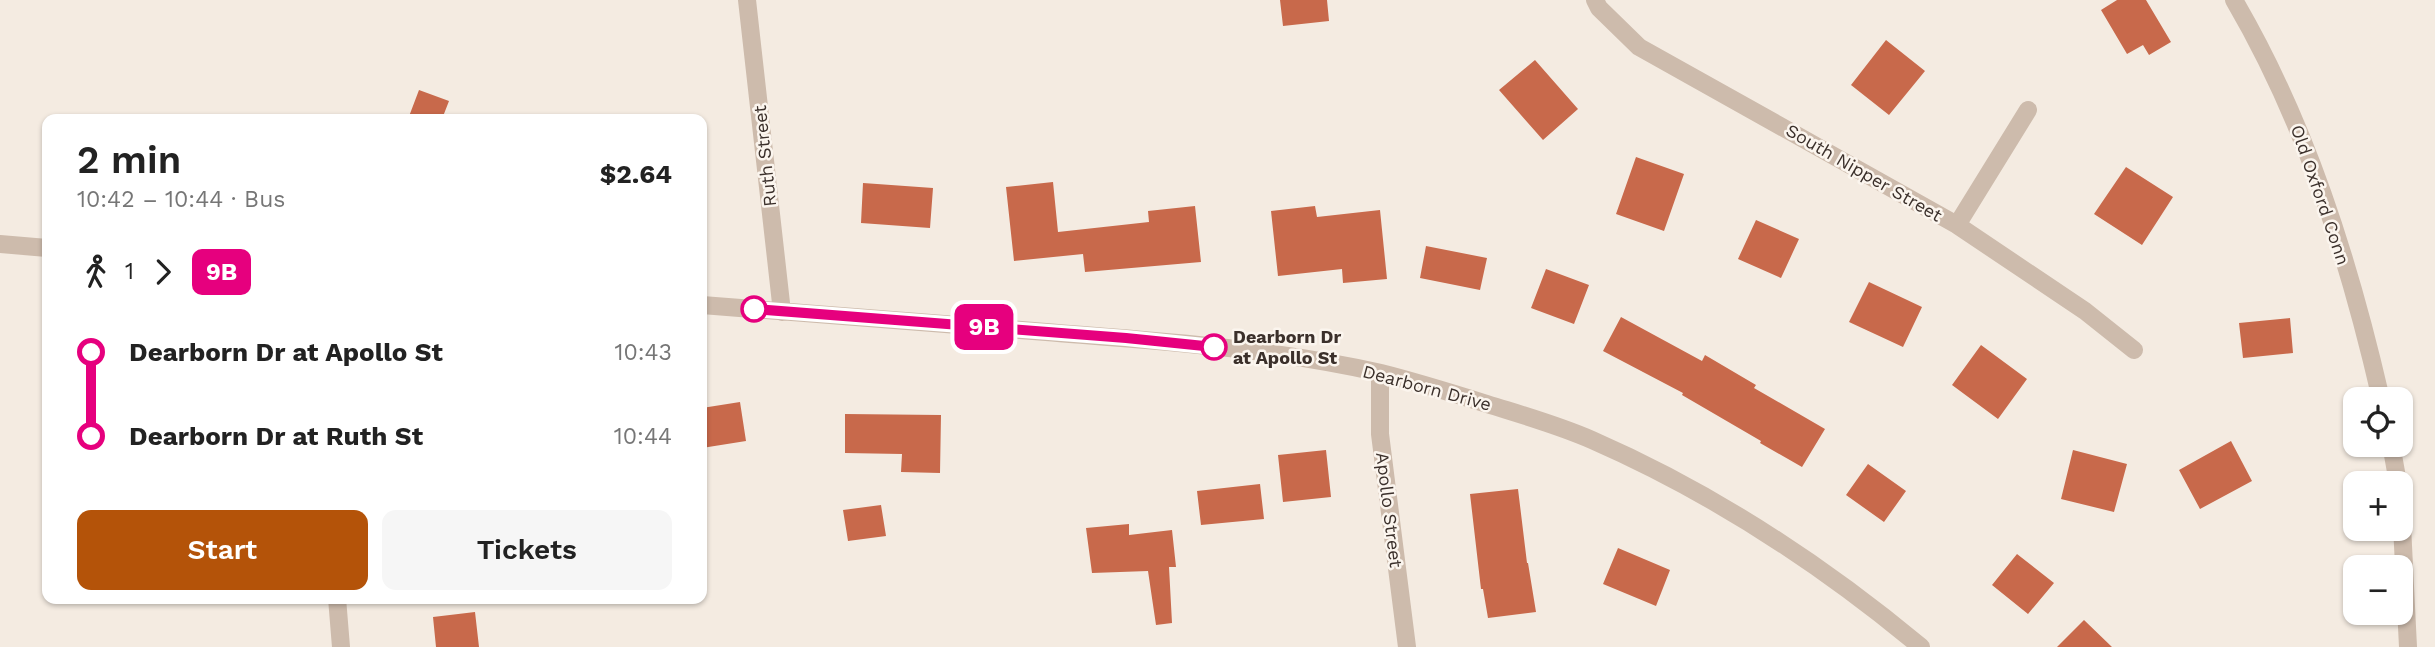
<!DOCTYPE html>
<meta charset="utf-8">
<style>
:root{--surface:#fff;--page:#f6f6f6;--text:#222;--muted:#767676;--accent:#b45309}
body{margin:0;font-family:"Work Sans",sans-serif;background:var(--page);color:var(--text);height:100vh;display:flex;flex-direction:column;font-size:26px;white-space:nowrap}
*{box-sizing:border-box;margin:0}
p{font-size:23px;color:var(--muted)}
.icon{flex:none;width:38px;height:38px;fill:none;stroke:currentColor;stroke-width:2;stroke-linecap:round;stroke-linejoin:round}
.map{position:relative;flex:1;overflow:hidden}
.drawer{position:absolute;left:42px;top:114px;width:665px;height:490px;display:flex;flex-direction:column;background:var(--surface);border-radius:14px;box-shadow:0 2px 5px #0004}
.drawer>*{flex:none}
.badge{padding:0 14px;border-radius:10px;font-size:24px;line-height:46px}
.tools{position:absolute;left:2343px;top:387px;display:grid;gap:14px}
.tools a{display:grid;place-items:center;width:70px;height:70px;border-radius:14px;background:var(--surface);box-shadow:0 2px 5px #0004;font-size:35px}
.map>.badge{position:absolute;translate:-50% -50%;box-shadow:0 0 0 4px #fff}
.legs{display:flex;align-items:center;gap:10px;height:77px;padding:0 35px;font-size:23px}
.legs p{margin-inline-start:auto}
.headline{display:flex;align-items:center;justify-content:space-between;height:119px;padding:0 35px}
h1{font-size:38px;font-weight:600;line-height:52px}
.cta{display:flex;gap:14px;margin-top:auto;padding:14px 35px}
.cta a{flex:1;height:80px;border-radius:14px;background:var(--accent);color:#fff;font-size:28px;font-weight:600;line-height:80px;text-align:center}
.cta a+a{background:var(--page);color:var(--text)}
ul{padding:0 35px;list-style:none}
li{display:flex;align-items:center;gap:24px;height:84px;font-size:26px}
li i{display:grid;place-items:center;width:10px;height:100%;margin:0 9px;background:currentColor}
li i::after{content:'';width:18px;height:18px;margin:-9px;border:5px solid;border-radius:50%;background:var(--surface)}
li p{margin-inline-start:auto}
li:first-child i{background:linear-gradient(#0000 50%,currentColor 0)}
li:last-child i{background:linear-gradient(currentColor 50%,#0000 0)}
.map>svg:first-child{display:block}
.building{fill:#c8694b}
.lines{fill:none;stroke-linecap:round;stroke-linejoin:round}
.minor{stroke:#cdbbac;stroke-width:18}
.line-1-casing{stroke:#fff;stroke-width:16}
.line-1{stroke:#e6007e;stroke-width:10}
.stop-1-dot{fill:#fff;stroke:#e6007e;stroke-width:3.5}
.labels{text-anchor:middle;stroke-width:5;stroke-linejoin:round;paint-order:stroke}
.street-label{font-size:18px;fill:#3b302b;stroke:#fbf5ee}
.stop-label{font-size:18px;font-weight:bold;fill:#3b302b;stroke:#fbf5ee;text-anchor:start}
</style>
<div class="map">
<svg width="2435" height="647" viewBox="0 0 2435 647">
<rect width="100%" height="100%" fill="#f4ebe1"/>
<path class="building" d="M1280 0H1327L1329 21 1283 26Z
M2117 0H2146L2171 42 2149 55 2143 45 2127 54 2101 10Z
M1886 40 1925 71 1889 115 1851 85Z
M1535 60 1578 109 1543 140 1499 90Z
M419 90 449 101 442 119H408Z
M1636 157 1684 174 1664 231 1616 214Z
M2126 167 2173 197 2142 245 2094 214Z
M1053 182 1058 232 1149 222 1148 211 1195 206 1201 262 1085 272 1083 254 1014 261 1006 187Z
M863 183 933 188 930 228 861 223Z
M1315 206 1317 217 1380 210 1387 279 1343 283 1342 269 1278 276 1271 211Z
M1756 220 1799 239 1781 278 1738 259Z
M1426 246 1487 258 1480 290 1420 278Z
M1546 269 1589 285 1574 324 1531 308Z
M1869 282 1922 307 1903 347 1849 322Z
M1621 317 1702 361 1705 355 1756 385 1754 388 1825 429 1802 467 1760 443 1761 441 1682 395 1683 393 1603 351Z
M2290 318 2293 353 2243 358 2239 323Z
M1981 345 2027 379 1998 419 1952 385Z
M740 402 746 441 702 448V408Z
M845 414 941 415 940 473 901 472 902 454 845 453Z
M2231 441 2252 481 2200 509 2179 470Z
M1326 450 1331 497 1283 502 1278 455Z
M2073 450 2127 464 2114 512 2061 499Z
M1868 464 1906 491 1884 522 1846 495Z
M1260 484 1264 519 1201 525 1197 491Z
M1518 489 1527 563H1528L1536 612 1488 618 1483 589H1481L1470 494Z
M881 505 886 536 848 541 843 510Z
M1129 524V535L1172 530 1176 567H1169L1172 623 1156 625 1148 571 1092 573 1086 528Z
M1618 548 1670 570 1656 606 1603 584Z
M2017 554 2054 583 2028 614 1992 585Z
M475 612 479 647H436L433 617Z
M2084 620 2112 647H2057Z"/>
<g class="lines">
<path class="minor" d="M747 0 782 312
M1595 0 1599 8 1639 47 1957 225 2085 311 2134 350
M2234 0C2306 123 2349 260 2381 399
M1957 225 2028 110
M0 244 47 248
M702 305C816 315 931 323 1046 332 1158 341 1271 348 1381 373 1417 382 1452 393 1487 404 1522 415 1558 425 1592 440 1711 492 1821 564 1921 647
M1380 373V434L1407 647
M2391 444 2398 483
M2401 505 2408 647
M337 598 341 647"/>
</g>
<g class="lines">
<g class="line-1-casing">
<path id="line-1" d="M754 309 1126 338 1214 347"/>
</g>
<use href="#line-1" class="line-1"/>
</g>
<g class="stop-1-dot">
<circle cx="754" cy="309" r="12"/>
<circle cx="1214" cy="347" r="12"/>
</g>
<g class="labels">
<g class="street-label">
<text transform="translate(765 156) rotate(-96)" y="6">Ruth Street</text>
<text transform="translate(1864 173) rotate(30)" y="6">South Nipper Street</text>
<text transform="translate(2320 195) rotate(71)" y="6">Old Oxford Conn</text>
<text transform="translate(1427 388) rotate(15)" y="6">Dearborn Drive</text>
<text transform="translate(1389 510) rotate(83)" y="6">Apollo Street</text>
</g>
<g class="stop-label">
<text x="1233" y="343">Dearborn Dr<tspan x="1233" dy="21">at Apollo St</tspan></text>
</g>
</g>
</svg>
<div class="tools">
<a><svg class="icon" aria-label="locate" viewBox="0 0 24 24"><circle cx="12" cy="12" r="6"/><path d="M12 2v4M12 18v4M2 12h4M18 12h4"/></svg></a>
<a>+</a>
<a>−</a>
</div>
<b class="badge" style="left:984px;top:327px;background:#e6007e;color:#fff">9B</b>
<section class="drawer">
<div class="headline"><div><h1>2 min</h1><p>10:42 – 10:44 · Bus</p></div><b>$2.64</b></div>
<div class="legs"><svg class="icon" aria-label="walk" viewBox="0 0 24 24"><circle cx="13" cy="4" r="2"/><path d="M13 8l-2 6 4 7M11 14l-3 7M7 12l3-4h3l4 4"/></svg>1<svg class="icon" aria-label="forward" viewBox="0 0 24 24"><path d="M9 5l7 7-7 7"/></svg><b class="badge" style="background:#e6007e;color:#fff">9B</b></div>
<ul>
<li><i style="color:#e6007e"></i><b>Dearborn Dr at Apollo St</b><p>10:43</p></li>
<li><i style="color:#e6007e"></i><b>Dearborn Dr at Ruth St</b><p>10:44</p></li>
</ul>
<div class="cta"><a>Start</a><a>Tickets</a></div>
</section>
</div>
